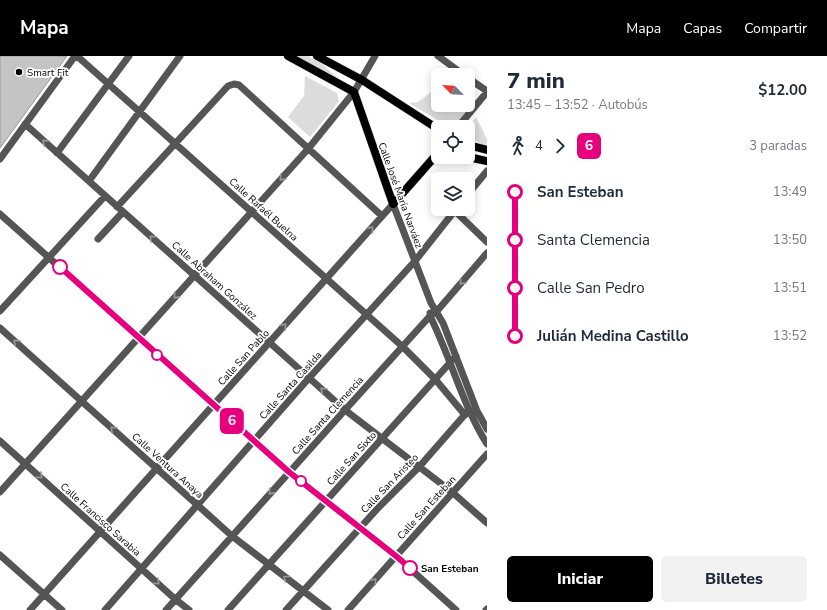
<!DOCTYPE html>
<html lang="es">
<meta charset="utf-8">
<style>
:root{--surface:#fff;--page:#f2f2f3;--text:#1f2937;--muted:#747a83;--accent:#000}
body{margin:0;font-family:"Nunito Sans",sans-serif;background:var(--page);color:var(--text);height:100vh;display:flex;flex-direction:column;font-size:15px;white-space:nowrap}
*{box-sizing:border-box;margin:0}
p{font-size:13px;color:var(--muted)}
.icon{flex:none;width:22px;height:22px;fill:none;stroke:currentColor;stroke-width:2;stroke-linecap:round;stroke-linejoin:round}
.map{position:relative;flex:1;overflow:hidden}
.panel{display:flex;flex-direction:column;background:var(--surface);width:340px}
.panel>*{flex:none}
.badge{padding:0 8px;border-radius:6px;font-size:14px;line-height:26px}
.needle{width:26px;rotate:294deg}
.controls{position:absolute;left:431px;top:12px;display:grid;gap:8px}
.controls a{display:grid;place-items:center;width:44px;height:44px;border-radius:6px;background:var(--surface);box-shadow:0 2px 10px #0003;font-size:20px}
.map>.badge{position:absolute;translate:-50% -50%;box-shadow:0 0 0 2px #fff}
.legs{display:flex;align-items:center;gap:6px;height:44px;padding:0 20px;font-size:13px}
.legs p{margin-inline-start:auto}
.headline{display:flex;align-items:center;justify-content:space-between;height:68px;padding:0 20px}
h1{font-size:22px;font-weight:800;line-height:30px}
.button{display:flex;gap:8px;margin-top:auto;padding:8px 20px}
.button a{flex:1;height:46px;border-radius:6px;background:var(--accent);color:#fff;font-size:16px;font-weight:800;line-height:46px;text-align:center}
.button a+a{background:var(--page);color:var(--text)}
ul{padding:0 20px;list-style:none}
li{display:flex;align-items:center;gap:14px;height:48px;font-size:15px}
li i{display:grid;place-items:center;width:6px;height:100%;margin:0 5px;background:currentColor}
li i::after{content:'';width:10px;height:10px;margin:-5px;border:3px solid;border-radius:50%;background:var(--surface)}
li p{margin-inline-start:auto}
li:first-child i{background:linear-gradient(#0000 50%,currentColor 0)}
li:last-child i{background:linear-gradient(currentColor 50%,#0000 0)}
header{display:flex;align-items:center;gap:24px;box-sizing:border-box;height:56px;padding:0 20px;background:var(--accent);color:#fff}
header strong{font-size:19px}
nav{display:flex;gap:22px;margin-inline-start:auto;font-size:14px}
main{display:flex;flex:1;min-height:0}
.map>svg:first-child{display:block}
.green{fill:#dcdcdc}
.building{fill:#c4c4c4;stroke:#999}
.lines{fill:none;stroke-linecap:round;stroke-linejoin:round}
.major-casing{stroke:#dbdbdb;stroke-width:9}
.minor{stroke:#555;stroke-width:7}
.major{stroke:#000;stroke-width:8}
.oneway{stroke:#999}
.line-1-casing{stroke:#fff;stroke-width:9}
.line-1{stroke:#e6007e;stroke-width:6}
.poi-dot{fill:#000;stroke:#fff;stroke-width:1.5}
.stop-1-dot{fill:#fff;stroke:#e6007e;stroke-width:2}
.labels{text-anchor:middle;stroke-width:3.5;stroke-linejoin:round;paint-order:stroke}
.poi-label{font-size:10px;fill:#000;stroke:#fff;text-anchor:start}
.street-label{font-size:10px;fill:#000;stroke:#fff}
.stop-label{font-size:10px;font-weight:bold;fill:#000;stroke:#fff;text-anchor:start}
</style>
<header>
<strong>Mapa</strong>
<nav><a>Mapa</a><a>Capas</a><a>Compartir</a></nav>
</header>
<main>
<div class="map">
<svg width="487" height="554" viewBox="0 0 487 554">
<rect width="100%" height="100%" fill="#fff"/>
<path class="green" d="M292 0H308L322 8 345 28Z
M305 20 337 37 339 45 310 81 288 61 304 40Z
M435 33 438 35V49H468L470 51 455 71H449L409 47 418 46Z
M476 61 487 83V91L468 81V71Z"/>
<path class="building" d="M0 0H67L0 92Z"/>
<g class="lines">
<g class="major-casing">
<path id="major" d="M288 0 354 36 393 148 438 97
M317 0 362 24 438 73
M468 89 487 94
M468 101 487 105"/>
</g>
<path class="minor" d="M77 0 403 291 435 323 465 359
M438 0 464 19
M468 22 487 35
M25 68 345 354 452 436 487 467
M458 71 487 36
M57 97 129 0
M0 103 75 0
M89 125 180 0
M468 138 487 115
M117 151 228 30 234 28 239 29 382 160
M455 155 487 186
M0 158 289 416 396 500 456 554
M98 183 123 156
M0 255 105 140
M430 257V260C451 302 462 348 487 388
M0 272 232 480 328 554
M0 385 175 543 189 554
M0 436 308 93 354 36 375 0
M0 499 62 554
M30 554 393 148 431 247 443 267 477 355 487 373
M105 554 309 322 415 205 456 153
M166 554 345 354 430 260 437 255 487 197
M228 554 456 300
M286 554 378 452 419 411 468 355H477
M348 554 487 398
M486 554 487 553"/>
<use href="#major" class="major"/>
</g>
<defs><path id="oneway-chevron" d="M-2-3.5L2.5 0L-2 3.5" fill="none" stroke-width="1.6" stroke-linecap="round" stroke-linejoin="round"/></defs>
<g class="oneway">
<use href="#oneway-chevron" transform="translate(45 86) rotate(-138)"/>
<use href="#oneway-chevron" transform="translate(282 122) rotate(132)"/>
<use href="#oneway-chevron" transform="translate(371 173) rotate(-48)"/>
<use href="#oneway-chevron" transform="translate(152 182) rotate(-138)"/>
<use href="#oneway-chevron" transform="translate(462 226) rotate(131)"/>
<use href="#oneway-chevron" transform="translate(176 240) rotate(132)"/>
<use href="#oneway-chevron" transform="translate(284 270) rotate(-48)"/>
<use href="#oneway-chevron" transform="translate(16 286) rotate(-138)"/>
<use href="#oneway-chevron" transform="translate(323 334) rotate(-138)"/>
<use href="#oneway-chevron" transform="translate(113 373) rotate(-138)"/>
<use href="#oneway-chevron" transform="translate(40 420) rotate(42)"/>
<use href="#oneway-chevron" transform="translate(271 436) rotate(132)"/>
<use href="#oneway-chevron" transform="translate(286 522) rotate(-142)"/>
<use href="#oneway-chevron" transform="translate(374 525) rotate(-48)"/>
<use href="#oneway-chevron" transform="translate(157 526) rotate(42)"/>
</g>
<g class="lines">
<g class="line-1-casing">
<path id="line-1" d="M60 211 289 416 396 500 410 512"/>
</g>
<use href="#line-1" class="line-1"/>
</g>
<circle class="poi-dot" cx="19" cy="16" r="4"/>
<g class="stop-1-dot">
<circle cx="60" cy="211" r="7"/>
<circle cx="157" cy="299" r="5"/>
<circle cx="301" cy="425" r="5"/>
<circle cx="410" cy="512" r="7"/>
</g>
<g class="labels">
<g class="poi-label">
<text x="27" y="20">Smart Fit</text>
</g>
<g class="street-label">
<text transform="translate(401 139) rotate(70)" y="4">Calle José María Narváez</text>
<text transform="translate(264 153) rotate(42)" y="4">Calle Rafaél Buelna</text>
<text transform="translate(215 224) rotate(42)" y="4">Calle Abraham González</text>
<text transform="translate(243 301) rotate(-48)" y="4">Calle San Pablo</text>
<text transform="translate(290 329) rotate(-48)" y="4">Calle Santa Casilda</text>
<text transform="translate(327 359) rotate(-48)" y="4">Calle Santa Clemencia</text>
<text transform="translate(351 402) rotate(-48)" y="4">Calle San Sixto</text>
<text transform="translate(168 409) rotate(42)" y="4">Calle Ventura Anaya</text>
<text transform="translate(389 427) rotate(-46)" y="4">Calle San Aristeo</text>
<text transform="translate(426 451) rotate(-48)" y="4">Calle San Esteban</text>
<text transform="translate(101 463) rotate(42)" y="4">Calle Francisco Sarabia</text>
</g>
<g class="stop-label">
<text x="421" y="516">San Esteban</text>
</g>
</g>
</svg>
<div class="controls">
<a><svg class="needle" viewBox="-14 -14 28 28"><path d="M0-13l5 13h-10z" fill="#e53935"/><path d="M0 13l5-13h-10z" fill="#747a83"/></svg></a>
<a><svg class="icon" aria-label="locate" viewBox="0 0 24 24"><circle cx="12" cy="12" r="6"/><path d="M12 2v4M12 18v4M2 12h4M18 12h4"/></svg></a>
<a><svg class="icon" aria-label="layers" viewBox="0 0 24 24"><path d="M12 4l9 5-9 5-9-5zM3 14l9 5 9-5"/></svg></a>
</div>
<b class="badge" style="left:232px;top:365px;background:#e6007e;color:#fff">6</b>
</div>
<section class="panel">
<div class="headline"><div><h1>7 min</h1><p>13:45 – 13:52 · Autobús</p></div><b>$12.00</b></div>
<div class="legs"><svg class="icon" aria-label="walk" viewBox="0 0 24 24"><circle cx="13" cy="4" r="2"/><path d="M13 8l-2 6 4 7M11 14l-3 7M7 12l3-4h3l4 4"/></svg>4<svg class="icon" aria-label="forward" viewBox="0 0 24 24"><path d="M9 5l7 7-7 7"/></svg><b class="badge" style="background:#e6007e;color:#fff">6</b><p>3 paradas</p></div>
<ul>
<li><i style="color:#e6007e"></i><b>San Esteban</b><p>13:49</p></li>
<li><i style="color:#e6007e"></i><span>Santa Clemencia</span><p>13:50</p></li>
<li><i style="color:#e6007e"></i><span>Calle San Pedro</span><p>13:51</p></li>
<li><i style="color:#e6007e"></i><b>Julián Medina Castillo</b><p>13:52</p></li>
</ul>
<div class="button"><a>Iniciar</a><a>Billetes</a></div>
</section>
</main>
